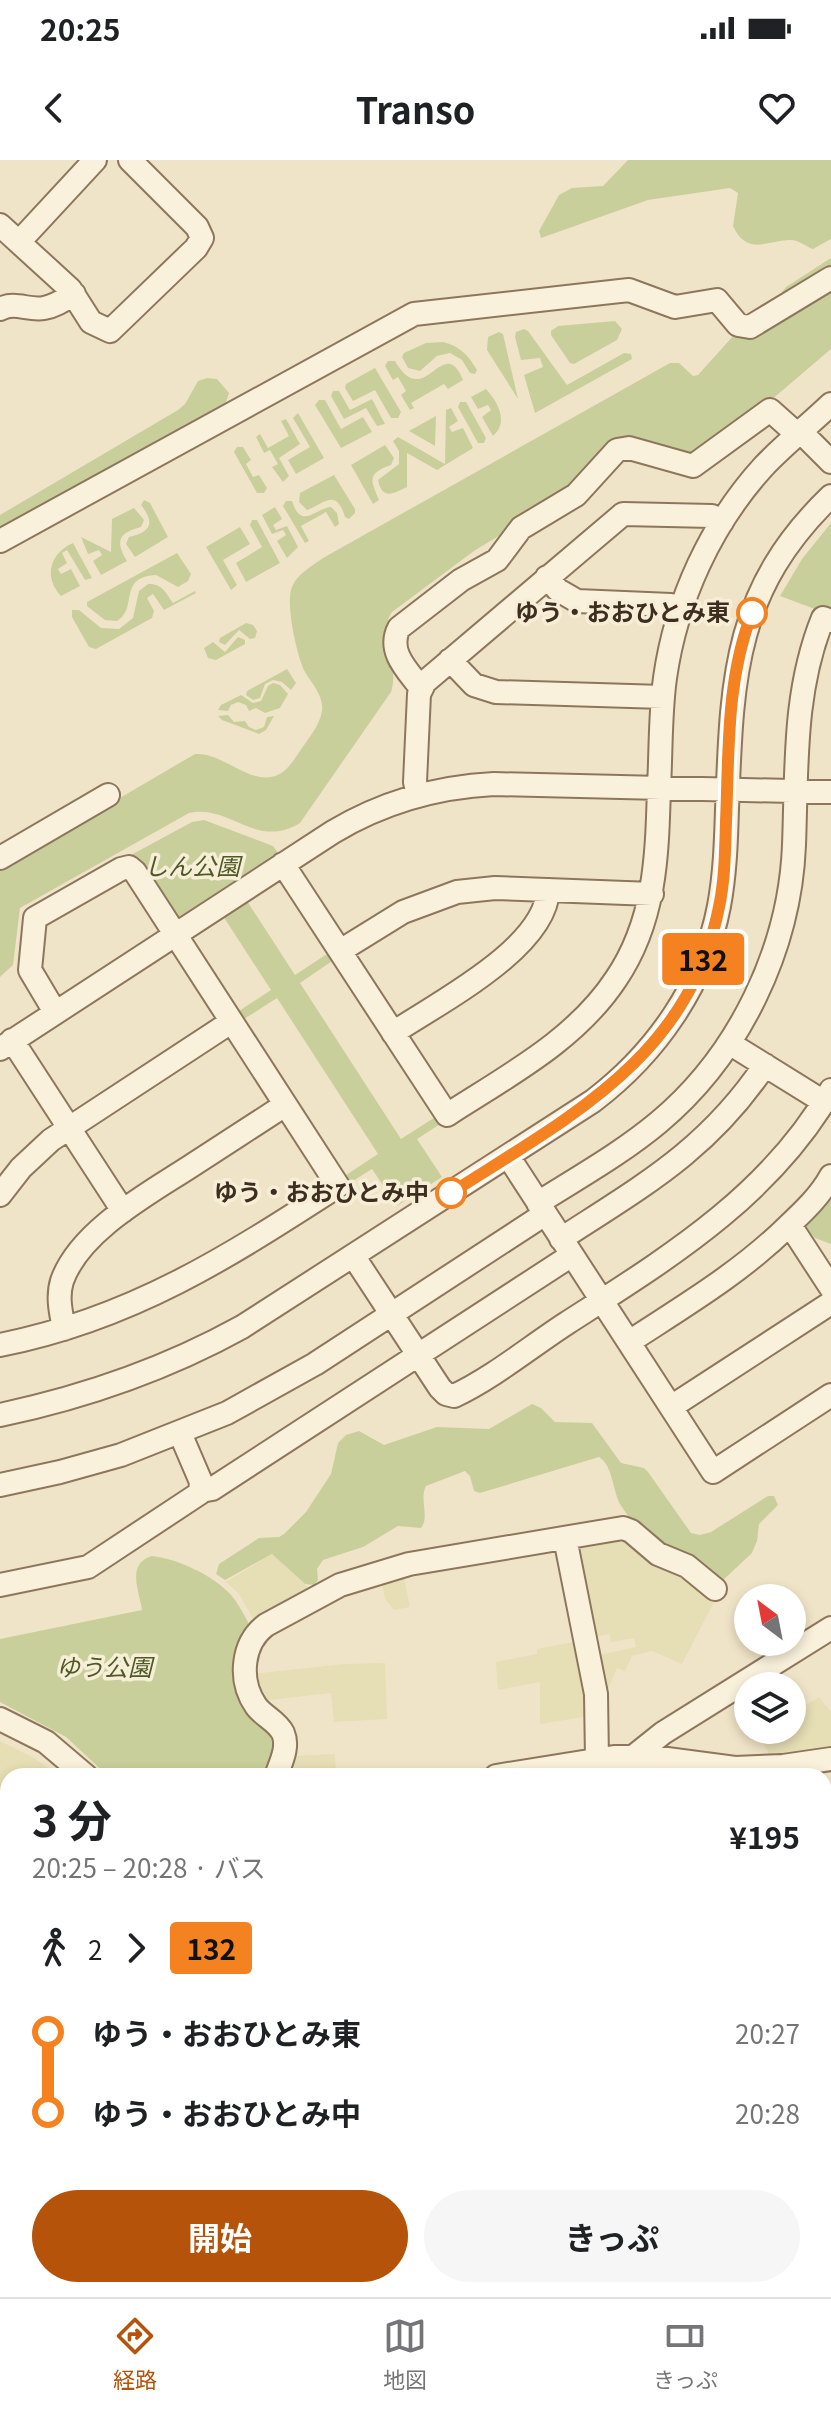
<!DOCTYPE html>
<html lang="ja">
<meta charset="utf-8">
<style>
:root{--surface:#fff;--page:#f6f6f6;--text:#202124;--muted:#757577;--line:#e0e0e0;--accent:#b45309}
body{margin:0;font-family:Georgia,"Noto Sans JP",serif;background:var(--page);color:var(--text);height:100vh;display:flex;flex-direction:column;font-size:30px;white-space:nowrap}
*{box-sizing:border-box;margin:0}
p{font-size:26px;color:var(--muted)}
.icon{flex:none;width:44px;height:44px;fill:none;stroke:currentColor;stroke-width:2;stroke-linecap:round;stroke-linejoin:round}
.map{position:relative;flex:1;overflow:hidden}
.details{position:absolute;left:0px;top:1608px;width:832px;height:530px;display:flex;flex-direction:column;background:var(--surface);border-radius:24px 24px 0 0;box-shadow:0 4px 12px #0003}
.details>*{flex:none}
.badge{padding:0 16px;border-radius:6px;font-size:28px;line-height:52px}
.needle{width:52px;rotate:328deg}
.tools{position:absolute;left:734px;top:1424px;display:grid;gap:16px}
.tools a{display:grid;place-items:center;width:72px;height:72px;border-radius:50%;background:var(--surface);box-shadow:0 4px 12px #0003;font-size:40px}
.map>.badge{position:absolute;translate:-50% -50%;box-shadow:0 0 0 4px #fff}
.legs{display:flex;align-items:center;gap:12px;height:88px;padding:0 32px;font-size:26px}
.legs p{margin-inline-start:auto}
.head{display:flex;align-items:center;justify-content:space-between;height:136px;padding:0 32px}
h1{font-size:44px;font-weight:700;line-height:60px}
.cta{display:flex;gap:16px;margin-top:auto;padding:16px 32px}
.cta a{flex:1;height:92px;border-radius:48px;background:var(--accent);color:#fff;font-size:32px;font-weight:700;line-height:92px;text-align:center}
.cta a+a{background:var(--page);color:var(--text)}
ul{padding:0 32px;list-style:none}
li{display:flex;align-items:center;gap:28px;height:80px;font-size:30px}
li i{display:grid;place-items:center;width:12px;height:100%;margin:0 10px;background:currentColor}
li i::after{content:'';width:20px;height:20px;margin:-10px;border:6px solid;border-radius:50%;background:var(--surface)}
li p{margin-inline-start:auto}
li:first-child i{background:linear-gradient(#0000 50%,currentColor 0)}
li:last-child i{background:linear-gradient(currentColor 50%,#0000 0)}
.status{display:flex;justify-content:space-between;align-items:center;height:56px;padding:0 40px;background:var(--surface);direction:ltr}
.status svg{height:22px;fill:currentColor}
header{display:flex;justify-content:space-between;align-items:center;height:104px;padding:0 32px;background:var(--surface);font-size:36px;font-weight:700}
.menu{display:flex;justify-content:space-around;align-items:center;height:112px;border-top:2px solid var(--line);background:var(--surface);font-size:22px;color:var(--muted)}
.menu a{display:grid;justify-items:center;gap:4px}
.menu .current{color:var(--accent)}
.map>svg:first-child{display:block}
.farmland{fill:#e6deb5}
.green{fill:#c9cf9b}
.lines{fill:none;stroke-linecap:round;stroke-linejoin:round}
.stream{stroke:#6f938a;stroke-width:4}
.minor-casing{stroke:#8d765c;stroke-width:26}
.minor{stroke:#faf1dc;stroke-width:22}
.line-1-casing{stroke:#fff;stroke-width:18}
.line-1{stroke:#f58220;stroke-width:12}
.stop-1-dot{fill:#fff;stroke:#f58220;stroke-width:4}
.labels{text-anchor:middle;stroke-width:7;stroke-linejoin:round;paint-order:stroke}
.stop-label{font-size:24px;font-weight:bold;fill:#3d2e20;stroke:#f7eed8;text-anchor:end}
.park-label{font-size:24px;font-style:italic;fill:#4d5a26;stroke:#f7eed8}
</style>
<div class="status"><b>20:25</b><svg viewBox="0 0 49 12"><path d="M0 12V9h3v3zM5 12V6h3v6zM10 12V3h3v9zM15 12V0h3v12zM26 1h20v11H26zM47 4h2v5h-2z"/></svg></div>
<header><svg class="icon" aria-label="back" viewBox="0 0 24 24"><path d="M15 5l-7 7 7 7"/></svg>Transo<svg class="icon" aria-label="heart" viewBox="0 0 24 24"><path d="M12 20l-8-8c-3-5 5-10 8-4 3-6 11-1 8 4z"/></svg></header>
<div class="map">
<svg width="831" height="2137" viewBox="0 0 831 2137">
<rect width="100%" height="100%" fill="#f0e4c8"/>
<path class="farmland" d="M623 1375 716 1438 682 1504 652 1491 632 1496 625 1511 617 1508 604 1539 595 1496 636 1487 634 1478 611 1482 609 1474 592 1478 575 1383Z
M272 1394 312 1431 256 1464 239 1434 226 1422Z
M403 1412 410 1447 394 1450 385 1439 381 1418Z
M579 1481 590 1556 540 1564V1522L498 1530 496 1502 537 1494V1489Z
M385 1503 387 1559 334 1562 331 1533 261 1541 252 1514 345 1504Z
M819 1537 831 1552V1591L772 1599 758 1574 765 1570H792V1554Z
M0 1581 36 1599 52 1611 8 1616V1632H0Z
M335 1594 336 1616H283L290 1596Z
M824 1644H831V1688L827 1696H824Z
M831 1722V1850L824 1849V1737Z
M0 1808 8 1809V1856L0 1858Z
M8 1869V1939L1 1941 0 1871Z
M824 1875 831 1876V1995H824Z
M559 2130 585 2131 646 2130 644 2137H556Z"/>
<path class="green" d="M628 0H831V79L813 89C805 86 798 79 789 80 766 81 747 96 733 66L738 33 730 28 648 40 541 78 539 71 559 35 572 28 603 26Z
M831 98V111L783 135 782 132 786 127Z
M831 126V189L763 247 696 298 630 282 572 331 474 391 392 452C378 470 400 508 391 532L300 663C256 690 230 644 189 653L20 748 13 805 0 817V708L195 594C221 592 245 621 271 617 284 615 291 604 298 594 306 581 320 566 322 551 324 536 312 524 305 512 297 497 285 443 292 427 297 414 312 406 323 398L670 203H679L693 216 698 215 734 175Z
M615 161 622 169 617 180 574 204 570 203 551 175V171L558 166Z
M524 169 528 171 567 225 624 193 631 194 632 199 535 253 524 215 543 207 540 198 521 200 515 177 516 172Z
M499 172 503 174 518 239 487 190 488 177Z
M443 182C460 186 468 195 477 210L475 214 470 213 462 200 450 193 437 196 420 211 408 208 402 197 404 193 426 183Z
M388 201H395C425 253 443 171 463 220L448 229 444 224 411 243 414 248 410 250 401 235 406 231 398 217 393 220 385 206Z
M375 208 401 252 398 258H391L375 230 353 241 345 228 346 224Z
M207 218 217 219 229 233 226 242 219 248 0 368V355L178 250 185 244 198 221Z
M486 229C498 242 509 262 493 276L482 257 491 250 488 245 478 249 471 237Z
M333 231H339L350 250 372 239 385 264 377 266 366 248 344 259 331 236Z
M319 240H325L341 269 363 257 372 272 341 288 315 245Z
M460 242H466L486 278 484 283H478L458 247Z
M451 248 458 261 449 267 452 272 463 268 473 288 437 310 407 293V327C393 334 382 340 378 320L399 304V291L393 281 398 277 445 304 446 250Z
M298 253 324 298 296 314 288 300 310 287 293 258Z
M436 256 435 286 409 271Z
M286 259 300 284 279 298 289 316 283 322 272 307 278 304 270 290 264 293 256 277 260 274 268 288 289 276 281 261Z
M385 285 394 298 391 305C366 314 371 320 379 340L373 344 351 305Z
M237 287H243L251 300 246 304 253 317 259 315 267 328 264 333H257L234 292Z
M334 315 355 349V353L349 359 345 357C336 327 324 344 307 350L299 342 300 333Z
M144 340 150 343 168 377 135 397 126 384 129 377C150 372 156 364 141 345Z
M286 341H292C302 371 315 348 331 347L337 353 339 364 335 367 326 352 301 366 309 381 305 383 283 346Z
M275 347 282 359 273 365 276 370 287 366 298 387 287 398 277 381 286 375 283 370 272 374 262 355Z
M134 348 144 360 141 367C118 373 115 381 127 401L101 415 93 401 102 395 99 390 88 394 81 377 111 392 112 359Z
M252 360H257L280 403 246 422 236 403 262 387 250 365Z
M831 363V455L780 436 802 399Z
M240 367 250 384 223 400 237 425 231 430 206 387Z
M73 383 92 418 85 420 67 390 62 393 67 403 58 409 61 414 71 409 80 426 61 436C43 417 50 393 73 383Z
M177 393 191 414 188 421 178 427 156 415C117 417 139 448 117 461L105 460 87 446V442Z
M148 424C162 423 166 433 173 443L195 431 196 433 164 450 153 434 147 438 154 451 152 458 96 489 89 487 72 457V450H79L101 468 119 469 133 458 139 431Z
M246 463 253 465 257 471 255 478 250 479 239 470 225 485 219 482 220 478Z
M238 477 245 480V484L216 500 208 498 204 488 213 482 225 492Z
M287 509 296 523 291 530 282 522 273 520 265 524 260 538 253 540 246 535 247 531Z
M273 523 280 525 288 534 280 548 265 553 256 548 249 551 246 545 238 542 231 545 228 551 218 550 221 545 241 535 253 543 261 541 268 526Z
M228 555 234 562 245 561 249 567 256 570 264 567 267 557 274 556 266 570 259 574 222 560 218 556Z
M204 660 273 686 281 697 179 764 173 762 131 695 192 662Z
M247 741 295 815 333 790 338 797 300 823 401 979 440 954 445 961 417 979 442 1017 397 1046 372 1009 345 1026 340 1019 378 994 277 838 238 863 233 855 271 830 223 756Z
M831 1028V1084L815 1078 805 1067 806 1061Z
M532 1244 541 1248 555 1262 592 1263 621 1303 644 1308 648 1312 691 1373 700 1375 711 1372 768 1336H774L778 1345 759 1364 757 1381 752 1393 722 1421C686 1401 644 1383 622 1347 612 1333 614 1306 599 1297L480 1333 474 1331 470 1316 465 1311 426 1326C419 1339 430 1357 421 1368L398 1366 363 1387 323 1400 317 1409 318 1420 314 1425 305 1424 272 1394 225 1420 216 1414 219 1404 259 1378 279 1377 284 1374 306 1352 331 1314 338 1283 346 1275 359 1271 384 1285 437 1267 489 1269Z
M152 1396C178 1399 213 1415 231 1435 238 1443 243 1453 248 1462L249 1466 240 1495 277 1576 269 1616H108L66 1577 0 1542V1479L142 1450C139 1430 126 1404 152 1396Z
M0 1936 8 1977V2013H0Z
M367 2130H425L422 2137H376Z"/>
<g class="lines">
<path class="stream" d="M0 2034 8 2033"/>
<g class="minor-casing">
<path id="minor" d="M0 65 70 129 91 162 110 171 196 88 202 78 197 67 130 0
M19 82 95 0
M0 149C15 141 29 151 44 148 55 146 64 140 74 134
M801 272 831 302
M0 381 414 154 629 130 675 147 717 140 738 165 750 167 831 118
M547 417 558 430 577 441 671 445 681 448
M450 500 474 525 496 532 663 537
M420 527C407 510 387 491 399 468L461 420 497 400 521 368 576 335 617 290 629 288 693 306 770 250 798 275
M418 635 415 622 419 534 425 522 623 354 712 356 722 362
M0 698 108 635
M283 704 447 955C507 916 575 881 616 819 656 760 657 695 659 627 661 591 660 554 665 518 676 440 711 364 764 306 785 284 809 265 831 244
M340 791 403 752 457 732 495 728 652 734
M393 873C438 843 546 788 548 730
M12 880 123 1051
M729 883 824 942
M0 889 333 672C383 642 436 627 494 624L831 632
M508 996 713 1312 831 1235
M0 1035 21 1008 51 980 231 862
M538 1043C579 1017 622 993 659 962 739 895 790 789 794 685 797 607 793 532 823 458L831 461
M790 1065 831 1128
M561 1079C644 1025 708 990 765 905
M354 1097 440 1228 446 1234 454 1236C494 1217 530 1187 567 1163 668 1098 769 1037 831 930
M64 1169C61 1153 57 1137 62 1121 79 1072 146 1035 188 1008 220 987 253 966 285 945
M629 1182C684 1146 740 1113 787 1067 804 1051 820 1036 831 1016
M0 1185C132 1159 228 1097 338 1026L135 712 129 707 121 709 35 758 30 810 55 852
M671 1247 831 1143
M0 1255C85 1237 166 1209 242 1167L593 941C656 893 704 825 719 746 725 714 726 682 727 649 732 522 732 431 831 336
M0 1325 60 1312 121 1295 227 1253 315 1204 545 1054
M201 1331 212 1329 572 1095
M565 1378 596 1534 597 1600
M0 1425 88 1407 200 1333 201 1322 180 1273
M0 1559 46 1582 86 1616
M276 1616C281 1602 289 1587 283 1573 277 1561 263 1556 256 1546 238 1520 242 1483 266 1465L340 1425 409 1404 623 1368 631 1371 658 1394 687 1406 715 1429
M496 1616 614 1597H652L735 1608 783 1606 831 1599
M624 1616 633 1597 663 1573 831 1468
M0 1677 8 1676
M0 1709 8 1704
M824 1720 831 1705
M0 1865 8 1862
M825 2002 831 2003
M0 2087 8 2086
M824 2106 831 2107
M69 2130 70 2137
M357 2130 366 2137
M200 2137 217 2130
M429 2137 432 2130
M654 2137 656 2130"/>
</g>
<use href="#minor" class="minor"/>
</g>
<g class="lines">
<g class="line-1-casing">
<path id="line-1" d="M451 1033C569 957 689 898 719 747 725 719 725 691 726 662 729 592 726 520 752 453"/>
</g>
<use href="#line-1" class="line-1"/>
</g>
<g class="stop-1-dot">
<circle cx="752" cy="453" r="14"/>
<circle cx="451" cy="1033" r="14"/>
</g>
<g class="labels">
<g class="stop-label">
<text x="730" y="461">ゆう・おおひとみ東</text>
<text x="429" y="1041">ゆう・おおひとみ中</text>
</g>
<g class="park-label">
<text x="192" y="715">しん公園</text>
<text x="104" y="1516">ゆう公園</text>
</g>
</g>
</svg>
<div class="tools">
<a><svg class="needle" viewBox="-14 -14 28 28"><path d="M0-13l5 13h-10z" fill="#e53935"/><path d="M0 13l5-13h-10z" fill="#757577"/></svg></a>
<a><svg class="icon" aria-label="layers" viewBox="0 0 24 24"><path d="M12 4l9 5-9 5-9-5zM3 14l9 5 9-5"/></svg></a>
</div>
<b class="badge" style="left:703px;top:799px;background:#f58220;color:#111">132</b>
<section class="details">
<div class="head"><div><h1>3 分</h1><p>20:25 – 20:28 · バス</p></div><b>¥195</b></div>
<div class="legs"><svg class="icon" aria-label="walk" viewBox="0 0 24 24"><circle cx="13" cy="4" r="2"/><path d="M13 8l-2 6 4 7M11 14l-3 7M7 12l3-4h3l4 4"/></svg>2<svg class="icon" aria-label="forward" viewBox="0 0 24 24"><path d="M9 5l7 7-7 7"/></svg><b class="badge" style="background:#f58220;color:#111">132</b></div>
<ul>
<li><i style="color:#f58220"></i><b>ゆう・おおひとみ東</b><p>20:27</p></li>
<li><i style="color:#f58220"></i><b>ゆう・おおひとみ中</b><p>20:28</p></li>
</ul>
<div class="cta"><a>開始</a><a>きっぷ</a></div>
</section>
</div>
<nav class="menu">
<a class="current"><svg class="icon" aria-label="directions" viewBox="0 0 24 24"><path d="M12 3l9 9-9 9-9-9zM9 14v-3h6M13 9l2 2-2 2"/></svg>経路</a>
<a><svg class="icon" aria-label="map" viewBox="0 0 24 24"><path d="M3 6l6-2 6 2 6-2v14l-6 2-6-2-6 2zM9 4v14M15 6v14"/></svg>地図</a>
<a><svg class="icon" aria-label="tickets" viewBox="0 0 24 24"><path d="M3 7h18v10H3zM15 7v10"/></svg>きっぷ</a>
</nav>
